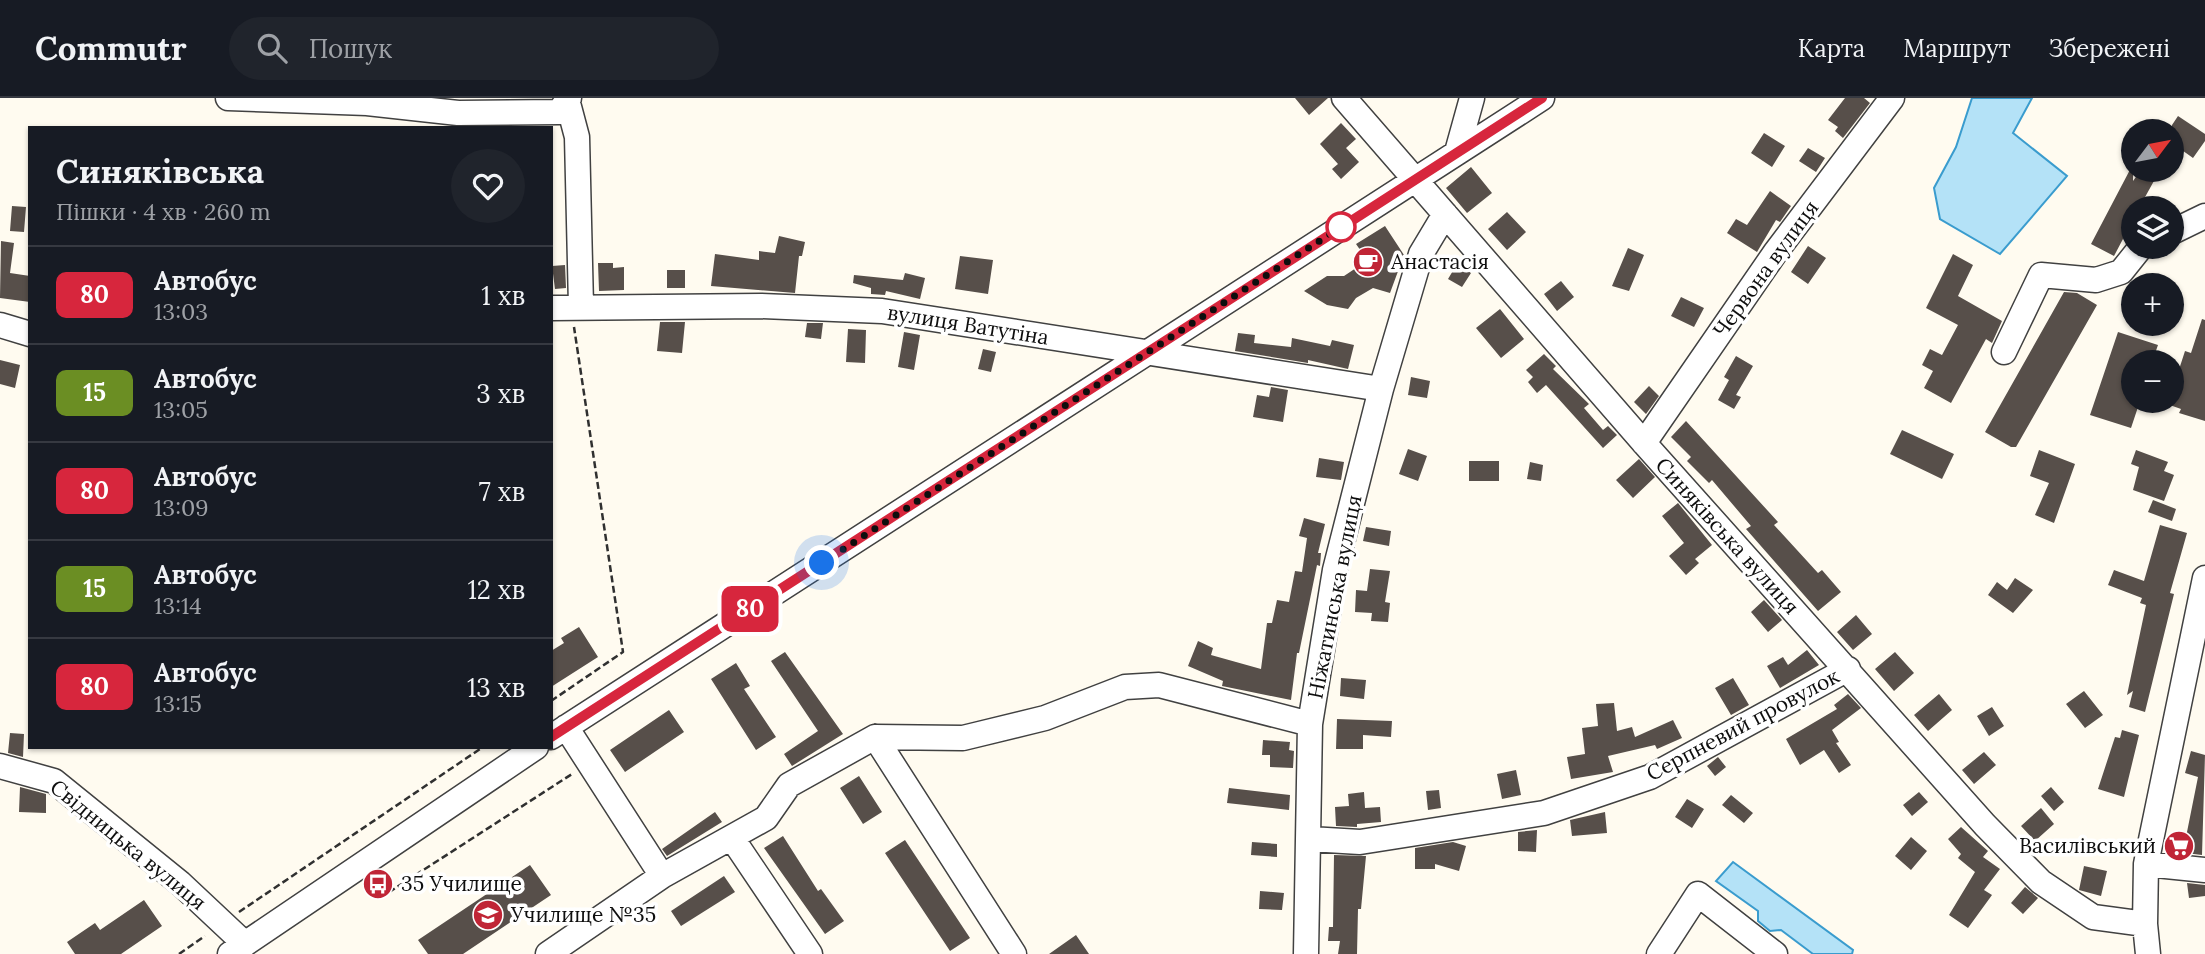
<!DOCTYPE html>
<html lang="uk">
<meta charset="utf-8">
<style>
:root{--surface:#171b24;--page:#20242c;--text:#f1f3f6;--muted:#9ea1a6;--line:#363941}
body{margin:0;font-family:Lora,serif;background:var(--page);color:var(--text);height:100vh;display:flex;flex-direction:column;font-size:26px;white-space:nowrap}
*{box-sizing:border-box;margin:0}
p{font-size:23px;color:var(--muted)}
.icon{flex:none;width:38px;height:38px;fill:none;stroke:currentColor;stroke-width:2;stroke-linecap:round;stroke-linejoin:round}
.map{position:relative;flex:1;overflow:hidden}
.details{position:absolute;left:28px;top:28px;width:525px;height:623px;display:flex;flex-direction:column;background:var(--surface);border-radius:0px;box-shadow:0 2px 5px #0004}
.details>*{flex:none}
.badge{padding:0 14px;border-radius:10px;font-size:24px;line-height:46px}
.needle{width:46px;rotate:58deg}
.buttons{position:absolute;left:2121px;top:21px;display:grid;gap:14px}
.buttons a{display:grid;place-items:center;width:63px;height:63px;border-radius:50%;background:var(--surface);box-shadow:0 2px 5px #0004;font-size:35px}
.you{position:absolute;width:35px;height:35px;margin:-18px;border:5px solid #fff;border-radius:50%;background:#1a73e8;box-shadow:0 0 0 10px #1a73e833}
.map>.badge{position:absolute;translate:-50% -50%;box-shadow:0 0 0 4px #fff}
.round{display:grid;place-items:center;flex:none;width:74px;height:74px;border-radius:37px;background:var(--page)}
.head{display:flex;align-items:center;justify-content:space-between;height:119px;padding:0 28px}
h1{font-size:33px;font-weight:700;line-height:52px}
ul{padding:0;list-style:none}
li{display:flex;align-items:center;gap:21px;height:98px;padding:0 28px;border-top:2px solid var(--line)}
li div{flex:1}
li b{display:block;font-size:26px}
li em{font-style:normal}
li .badge{min-width:77px;font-weight:700;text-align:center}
header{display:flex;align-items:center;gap:42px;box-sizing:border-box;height:98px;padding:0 35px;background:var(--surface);border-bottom:2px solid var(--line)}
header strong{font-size:33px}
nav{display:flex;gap:38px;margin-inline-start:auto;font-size:24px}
.search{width:490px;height:63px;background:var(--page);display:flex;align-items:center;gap:18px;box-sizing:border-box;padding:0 24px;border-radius:38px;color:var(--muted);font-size:26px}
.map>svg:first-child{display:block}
.water{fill:#b4e2f7;stroke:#3a9cce;stroke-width:2}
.building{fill:#574f4a}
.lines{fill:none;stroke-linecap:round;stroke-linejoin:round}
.minor-casing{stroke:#414141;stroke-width:27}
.path{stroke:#303030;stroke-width:2.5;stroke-dasharray:7 3.5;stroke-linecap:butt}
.minor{stroke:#fff;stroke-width:24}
.line-casing{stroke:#fff;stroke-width:16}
.line{stroke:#d7263d;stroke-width:10}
.walk{stroke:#0e0e0e;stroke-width:7;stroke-dasharray:0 12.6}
.stop-dot{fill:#fff;stroke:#d7263d;stroke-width:3.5}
.labels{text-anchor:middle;stroke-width:7;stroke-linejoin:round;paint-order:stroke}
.poi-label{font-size:21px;fill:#0e0e0e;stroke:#fff;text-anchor:start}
.street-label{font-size:21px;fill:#0e0e0e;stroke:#fff}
</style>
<header>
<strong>Commutr</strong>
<div class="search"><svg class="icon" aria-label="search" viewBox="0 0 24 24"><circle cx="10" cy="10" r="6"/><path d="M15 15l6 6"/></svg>Пошук</div>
<nav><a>Карта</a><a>Маршрут</a><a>Збережені</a></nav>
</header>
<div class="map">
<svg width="2205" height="856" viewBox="0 0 2205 856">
<rect width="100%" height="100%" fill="#fffbf0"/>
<path class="water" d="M1972 0H2032L2013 35 2067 78 2000 156 1940 121 1934 90 1956 49Z
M1733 764 1853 852 1852 856H1813L1781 832 1770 833 1758 823V813L1716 783Z"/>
<path class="building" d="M1295 0H1328L1309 17Z
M1845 0H1864L1870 5 1843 40 1835 33 1838 29 1828 22Z
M2178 18 2205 36V43L2193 60 2172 45V27Z
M1341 25 1356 41 1346 50 1359 64 1341 81 1332 71 1338 66 1320 46Z
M1764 35 1785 48 1772 69 1751 55Z
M1808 50 1825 60 1816 74 1799 63Z
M2133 66V83L2141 72H2160L2139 110H2133V122L2114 158 2091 146Z
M1471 69 1492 95 1467 115 1446 90Z
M1770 93 1791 108 1780 124 1776 122 1757 154 1727 135 1736 121 1747 127Z
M12 108 26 109 24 134 10 133Z
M1507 114 1526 134 1507 152 1488 131Z
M1385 128 1404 157 1390 195 1373 190 1356 200 1348 211 1327 207 1304 193 1327 178H1344L1359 168 1363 156 1356 146Z
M779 138 805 144 802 158H799L795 195 711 188 715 156 759 162V153L775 155Z
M1 143 14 145 10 175 30 178V204L0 200Z
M1808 148 1826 160 1808 186 1791 174Z
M1628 150 1644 157 1629 193 1612 188Z
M1953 156 1973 167 1958 198 2002 223 1992 245 1986 241 1951 305 1924 290 1933 273 1922 267 1930 251 1942 257 1958 227 1926 210Z
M960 158 993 162 988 196 955 191Z
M598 165H613V170L624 169V192L599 193Z
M1457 166 1471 175 1462 189 1448 181Z
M565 167 566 190 555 191 552 168Z
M667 172H685V190H667Z
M905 175 925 180 920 201 886 193 885 197 871 196V190L853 185 854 177 903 182Z
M1561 183 1574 199 1557 213 1544 196Z
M2064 194 2077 195 2097 207 2016 349H2011L1985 334Z
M1681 199 1704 210 1694 229 1671 218Z
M1500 211 1524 241 1501 260 1476 230Z
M2202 221 2205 222V323L2179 315 2181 311 2167 306 2172 303V293L2185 253 2191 255Z
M660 224H685L682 255 657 253Z
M807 225H823L821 241 805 239Z
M848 231 866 232 865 265 846 264Z
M904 234 920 237 914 272 898 269Z
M2118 234 2158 247 2152 264H2133V303H2140L2131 330 2090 317Z
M1238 235 1255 237 1254 245 1291 249 1292 240 1330 248 1332 242 1354 247 1348 271 1308 262V265L1235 253Z
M983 251 996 254 991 274 978 271Z
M1544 256 1556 268 1553 271 1589 306 1584 310 1603 332 1608 328 1617 337 1603 350 1546 287 1537 295 1528 284 1533 279 1526 272Z
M1736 258 1753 268 1736 297 1741 299 1734 311 1718 302 1729 282 1724 279Z
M0 262 20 267 15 290 0 286Z
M1411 279 1430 283 1427 300 1408 297Z
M1649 288 1659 298 1646 316 1634 304Z
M1271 289 1288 292 1283 324 1253 319 1257 297 1269 299Z
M1686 323 1768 413 1778 424 1774 427 1818 475 1822 472 1841 494 1818 513 1746 431 1751 428 1712 382 1709 385 1687 363 1691 359 1671 339Z
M1902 332 1954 356 1942 381 1890 356Z
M1408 351 1427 358 1418 383 1399 376Z
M2039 352 2075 366 2054 425 2035 417 2049 385 2030 378Z
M2136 352 2168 364 2164 373 2174 377 2164 403 2133 392 2139 369 2131 366Z
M1319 360 1344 364 1341 382 1316 379Z
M1639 361 1655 379 1633 400 1616 382Z
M1469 363H1499V383H1469Z
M1530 364 1543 367 1541 383 1527 381Z
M2153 402 2176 411 2172 423 2148 414Z
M1678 405 1712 447 1695 461 1699 465 1686 477 1669 458 1684 445 1662 418Z
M1304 420 1325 426 1318 455H1321L1320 468 1317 467 1299 555H1297L1291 602 1222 588 1223 583 1188 568 1198 543 1213 550 1211 557 1261 571 1267 525H1272L1277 502 1289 504 1295 473 1302 474 1307 440 1299 438Z
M2160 427 2187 435 2170 495 2174 496 2145 614 2129 609 2133 593 2127 597 2146 507 2140 505 2142 500 2108 487 2114 472 2144 483Z
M1366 429 1391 433 1389 448 1363 443Z
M1370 471 1390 473 1385 504 1390 505 1388 524 1371 523 1372 515 1355 514 1356 492 1367 493Z
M2015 480 2033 492 2013 515 1988 497 1997 484 2007 492Z
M1764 502 1782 522 1768 534 1751 514Z
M1856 517 1872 536 1853 552 1837 534Z
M579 529 598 559 551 589V553L564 545 561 540Z
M1807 552 1819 567 1780 590 1767 568 1783 559 1788 567Z
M785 554 843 636 792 668 784 656 818 633 771 563Z
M1895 554 1914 575 1894 593 1875 571Z
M736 565 750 588 744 591 776 639 756 652 711 581Z
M1341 580 1366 582 1364 601 1340 598Z
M1733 580 1749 607 1731 617 1715 590Z
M2084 593 2103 617 2085 630 2066 606Z
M1848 596 1861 610 1832 632 1839 644 1836 645 1851 667 1839 675 1824 652 1800 667 1786 641 1837 611 1834 607Z
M1939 596 1952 612 1928 633 1914 617Z
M1614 605 1617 633 1632 629 1635 639 1673 622 1682 640 1657 651 1655 647 1608 658 1613 674 1571 681 1567 659 1585 656 1582 630 1598 628 1596 606Z
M1992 609 2004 628 1989 638 1977 618Z
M669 612 684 634 625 674 610 652Z
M1337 621 1392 623 1391 639 1363 637V651H1336Z
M2122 632 2139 637 2124 699 2098 691 2115 639 2120 640Z
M10 635 24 636 23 659 8 655Z
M1263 642 1290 644 1289 652 1294 653 1293 670 1270 669V657H1262Z
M2191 653 2205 657 2202 757 2169 753 2171 737 2186 739 2198 679 2185 675Z
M1984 654 1996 667 1974 686 1962 672Z
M1718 659 1726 669 1715 678 1707 668Z
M1516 672 1521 697 1502 701 1497 676Z
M859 678 882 714 863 726 840 690Z
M20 689 46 696V715L19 714Z
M2051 689 2064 704 2054 713 2041 698Z
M1229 690 1290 697 1289 712 1227 705Z
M1439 692 1441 710 1428 712 1426 693Z
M1364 694 1365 710 1380 709 1381 724 1357 726V729L1336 728 1335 709 1349 708 1348 696Z
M1919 694 1928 704 1912 718 1903 707Z
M1731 697 1753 715 1744 725 1722 707Z
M1687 701 1704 711 1692 730 1675 719Z
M2041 710 2054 726 2035 743 2021 728Z
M715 714 722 724 667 758 662 751Z
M1605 714 1607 735 1572 738 1570 722Z
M1961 729 1988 753 1983 759 2000 771 1984 792 1992 797 1968 830 1949 817 1975 774 1958 760 1961 756 1948 741Z
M1537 732 1536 754 1518 753V734Z
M783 738 818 793 821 791 844 823 825 836 764 750Z
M1911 739 1927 753 1911 772 1895 758Z
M905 742 970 840 950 853 885 755Z
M1252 744 1277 746V759L1251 757Z
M1453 744 1466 748 1459 773 1435 766V771H1415V750Z
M1334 757 1366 758 1361 811H1358L1357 856H1338L1340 843H1328L1329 829H1333Z
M530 767 551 797 463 856H428L418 842Z
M2084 768 2107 773 2101 798 2079 792Z
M724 778 735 794 681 828 671 813Z
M2187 785 2205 787V798L2189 800Z
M2025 789 2038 800 2023 816 2011 805Z
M1260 793 1284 795 1282 812 1259 811Z
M144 802 162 828 121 856H75L67 844 95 825 100 832Z
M1076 837 1089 856H1049Z"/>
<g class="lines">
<g class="minor-casing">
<path id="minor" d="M228 0 367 5 458 15 559 14 569 0
M1344 0 1644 345 1985 727 2041 784 2093 819 2145 826
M568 5 577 39 581 208
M1457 54 1472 0
M2172 134 2205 118
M551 210 761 208 882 213 1381 291
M0 227 30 236
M2004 254 2041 177 2096 182 2121 174 2141 149
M1644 345 1775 155 1892 0
M566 629 662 778
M551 639 1542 0
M875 639 963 640 1045 620 1125 589 1159 587 1310 626
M875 639 1014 856
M0 668 54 683 180 785 245 846
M732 740 810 856
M1310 741 1360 744 1544 715 1650 679 1848 571
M2146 766 2205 772
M230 856 536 649
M548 856 662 778 766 720 789 687 875 639
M1306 856 1310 626 1335 472 1381 291 1421 156 1445 116
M1659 856 1698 796 1775 856
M2148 856 2145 826 2146 766 2205 480"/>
</g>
<path class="path" d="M551 603 623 554 574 229
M380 800 572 676
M239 814 483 649
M179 856 205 838"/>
<use href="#minor" class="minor"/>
</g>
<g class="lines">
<g class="line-casing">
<path id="line" d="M551 639 1542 0"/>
</g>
<use href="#line" class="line"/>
<path class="walk" d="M822 465 1341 129"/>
</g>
<defs>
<g id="cafe-disc" transform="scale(1.575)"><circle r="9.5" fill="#c02536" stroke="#fff"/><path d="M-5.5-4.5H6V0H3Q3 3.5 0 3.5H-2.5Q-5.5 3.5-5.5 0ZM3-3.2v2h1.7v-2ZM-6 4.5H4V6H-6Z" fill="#fff"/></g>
<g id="supermarket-disc" transform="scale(1.575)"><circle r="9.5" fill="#c02536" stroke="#fff"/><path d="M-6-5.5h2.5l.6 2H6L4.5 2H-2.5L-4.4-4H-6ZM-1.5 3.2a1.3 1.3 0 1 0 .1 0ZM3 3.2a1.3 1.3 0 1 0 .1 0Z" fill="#fff"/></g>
<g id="bus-disc" transform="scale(1.575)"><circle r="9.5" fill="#c02536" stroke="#fff"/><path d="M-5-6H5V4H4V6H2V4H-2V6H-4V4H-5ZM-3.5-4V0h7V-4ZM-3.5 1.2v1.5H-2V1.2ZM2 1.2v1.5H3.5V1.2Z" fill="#fff"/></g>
<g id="university-disc" transform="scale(1.575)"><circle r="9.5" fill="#c02536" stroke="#fff"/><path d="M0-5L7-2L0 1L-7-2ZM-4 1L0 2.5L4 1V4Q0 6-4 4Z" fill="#fff"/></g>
</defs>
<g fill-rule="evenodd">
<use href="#cafe-disc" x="1368" y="164"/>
<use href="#supermarket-disc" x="2179" y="748"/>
<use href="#bus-disc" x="378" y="786"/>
<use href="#university-disc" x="488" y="817"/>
</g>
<circle class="stop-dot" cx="1341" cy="129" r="14"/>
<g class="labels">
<g class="poi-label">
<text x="1391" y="171">Анастасія</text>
<text x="2156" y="755" text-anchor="end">Василівський</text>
<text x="401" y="793">35 Училище</text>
<text x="511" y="824">Училище №35</text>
</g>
<g class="street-label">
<text transform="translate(1766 171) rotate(-54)" y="7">Червона вулиця</text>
<text transform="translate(968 227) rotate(9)" y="7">вулиця Ватутіна</text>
<text transform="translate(1727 438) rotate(48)" y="7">Синяківська вулиця</text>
<text transform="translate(1335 499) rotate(-79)" y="7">Ніжатинська вулиця</text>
<text transform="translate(1743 627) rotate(-28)" y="7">Серпневий провулок</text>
<text transform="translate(128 747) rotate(39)" y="7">Свідницька вулиця</text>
</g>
</g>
</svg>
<div class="buttons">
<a><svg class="needle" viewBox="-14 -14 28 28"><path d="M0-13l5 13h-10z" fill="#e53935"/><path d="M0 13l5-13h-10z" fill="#9ea1a6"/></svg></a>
<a><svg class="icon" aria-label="layers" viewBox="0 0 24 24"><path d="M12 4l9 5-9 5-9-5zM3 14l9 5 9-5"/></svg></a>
<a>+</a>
<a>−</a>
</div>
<div class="you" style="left:822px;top:465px"></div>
<b class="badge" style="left:750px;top:511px;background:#d7263d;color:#fff">80</b>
<section class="details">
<div class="head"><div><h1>Синяківська</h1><p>Пішки · 4 хв · 260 m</p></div><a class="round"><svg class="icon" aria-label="heart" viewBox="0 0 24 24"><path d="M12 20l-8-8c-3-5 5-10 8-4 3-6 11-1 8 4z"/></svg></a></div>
<ul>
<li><span class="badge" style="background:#d7263d;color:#fff">80</span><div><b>Автобус</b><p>13:03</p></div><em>1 хв</em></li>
<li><span class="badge" style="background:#6b8e23;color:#fff">15</span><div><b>Автобус</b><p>13:05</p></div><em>3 хв</em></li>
<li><span class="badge" style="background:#d7263d;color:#fff">80</span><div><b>Автобус</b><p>13:09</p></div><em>7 хв</em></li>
<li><span class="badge" style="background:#6b8e23;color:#fff">15</span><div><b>Автобус</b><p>13:14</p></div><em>12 хв</em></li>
<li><span class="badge" style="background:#d7263d;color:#fff">80</span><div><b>Автобус</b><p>13:15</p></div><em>13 хв</em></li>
</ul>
</section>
</div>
